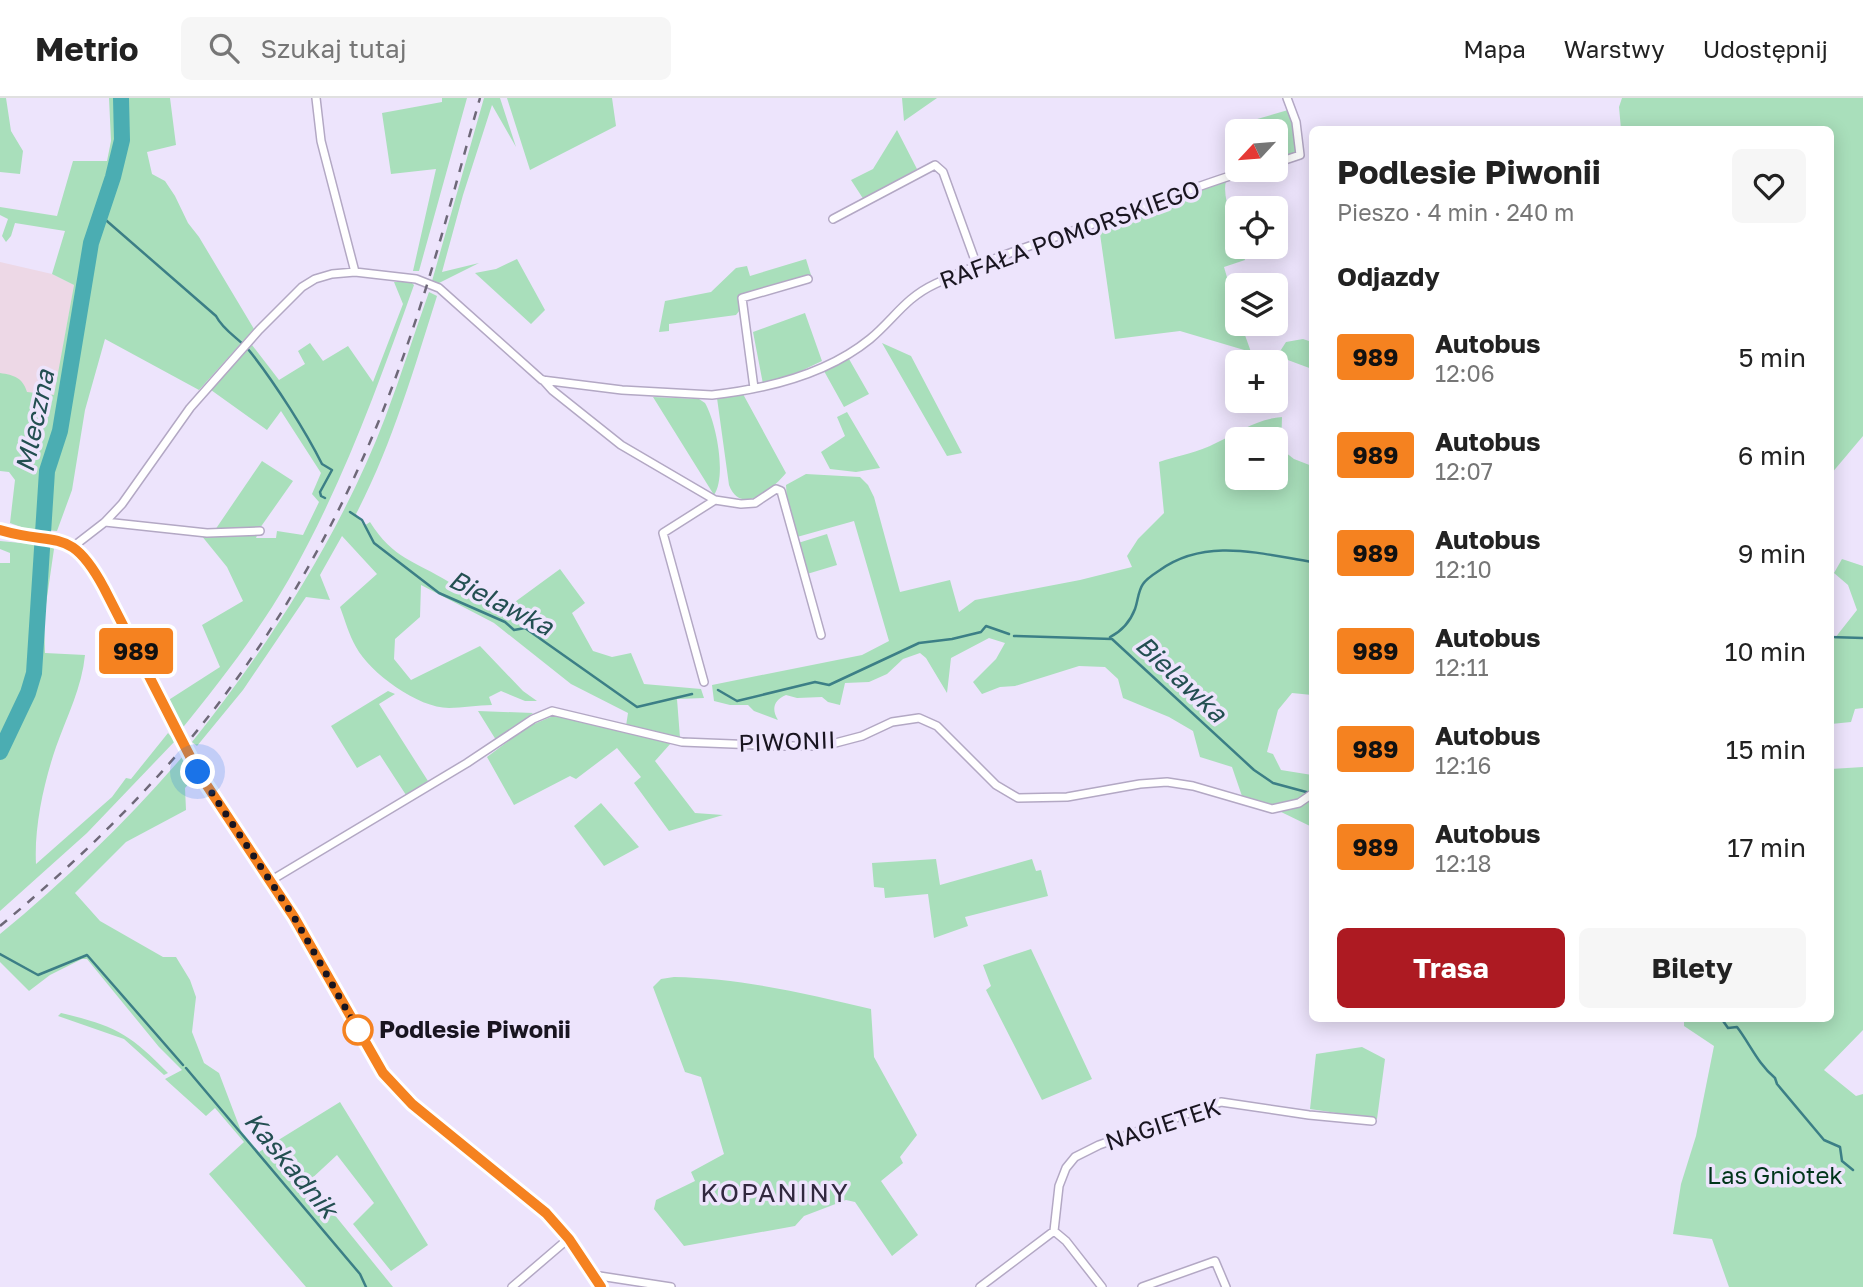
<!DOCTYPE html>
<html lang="pl">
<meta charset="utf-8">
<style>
:root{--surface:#fff;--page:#f6f6f6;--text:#222;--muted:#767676;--line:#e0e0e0;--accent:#ad1a22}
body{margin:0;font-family:"Golos Text",sans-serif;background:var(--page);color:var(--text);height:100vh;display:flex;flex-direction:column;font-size:26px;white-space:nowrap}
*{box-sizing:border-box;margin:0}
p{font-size:23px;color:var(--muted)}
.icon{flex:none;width:38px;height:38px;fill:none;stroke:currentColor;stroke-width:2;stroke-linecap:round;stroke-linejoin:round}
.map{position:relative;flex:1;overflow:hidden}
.details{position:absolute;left:1309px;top:28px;width:525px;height:896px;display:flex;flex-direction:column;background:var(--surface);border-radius:10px;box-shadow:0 4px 18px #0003}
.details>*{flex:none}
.badge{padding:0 14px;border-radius:5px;font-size:24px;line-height:46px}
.needle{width:46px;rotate:244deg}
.tools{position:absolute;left:1225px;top:21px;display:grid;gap:14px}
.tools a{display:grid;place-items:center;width:63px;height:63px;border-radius:10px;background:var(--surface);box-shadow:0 4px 18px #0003;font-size:35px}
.you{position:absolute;width:35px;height:35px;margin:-18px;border:5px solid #fff;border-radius:50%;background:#1a73e8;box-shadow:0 0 0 10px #1a73e833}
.map>.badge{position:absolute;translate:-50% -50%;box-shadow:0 0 0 4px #fff}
h2{padding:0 28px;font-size:26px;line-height:63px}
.round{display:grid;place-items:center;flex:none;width:74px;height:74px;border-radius:10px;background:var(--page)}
.overview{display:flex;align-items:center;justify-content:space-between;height:119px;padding:0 28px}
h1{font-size:33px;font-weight:700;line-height:52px}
.button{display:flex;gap:14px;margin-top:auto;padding:14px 28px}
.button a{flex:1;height:80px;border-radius:10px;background:var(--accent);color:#fff;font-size:28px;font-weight:700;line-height:80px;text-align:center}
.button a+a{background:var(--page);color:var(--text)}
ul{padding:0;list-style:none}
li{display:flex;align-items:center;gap:21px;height:98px;padding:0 28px}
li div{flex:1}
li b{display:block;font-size:26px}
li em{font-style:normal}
li .badge{min-width:77px;font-weight:700;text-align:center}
header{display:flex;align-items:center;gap:42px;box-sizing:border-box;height:98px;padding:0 35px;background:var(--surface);border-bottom:2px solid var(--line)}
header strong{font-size:33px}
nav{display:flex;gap:38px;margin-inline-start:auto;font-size:24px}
.search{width:490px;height:63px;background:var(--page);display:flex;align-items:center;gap:18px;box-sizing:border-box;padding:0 24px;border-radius:10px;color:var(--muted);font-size:26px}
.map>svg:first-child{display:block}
.industrial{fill:#edd8e6}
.green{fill:#a9dfbb;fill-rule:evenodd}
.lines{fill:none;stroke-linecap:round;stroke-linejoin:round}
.stream{stroke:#3c7f86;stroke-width:2.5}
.river{stroke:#4badb2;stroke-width:16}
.minor-casing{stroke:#b3a8c4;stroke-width:10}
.minor{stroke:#fff;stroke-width:7}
.rail{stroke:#6e6878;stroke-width:2.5;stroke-dasharray:9 9;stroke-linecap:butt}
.line-casing{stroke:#fff;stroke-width:16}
.line{stroke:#f58220;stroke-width:10}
.walk{stroke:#191520;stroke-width:7;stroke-dasharray:0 12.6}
.stop-dot{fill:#fff;stroke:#f58220;stroke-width:3.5}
.labels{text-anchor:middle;stroke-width:7;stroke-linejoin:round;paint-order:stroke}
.street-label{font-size:24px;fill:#191520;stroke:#ede4fc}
.stop-label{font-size:24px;font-weight:bold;fill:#191520;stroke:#ede4fc;text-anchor:start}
.park-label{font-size:24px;fill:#00351a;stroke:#ede4fc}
.water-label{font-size:26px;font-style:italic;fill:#234f51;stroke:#ede4fc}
.neighbourhood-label{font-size:26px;letter-spacing:2px;fill:#31283f;stroke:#ede4fc}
</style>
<header>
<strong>Metrio</strong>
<div class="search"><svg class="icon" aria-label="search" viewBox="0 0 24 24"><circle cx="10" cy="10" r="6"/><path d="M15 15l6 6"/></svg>Szukaj tutaj</div>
<nav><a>Mapa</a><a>Warstwy</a><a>Udostępnij</a></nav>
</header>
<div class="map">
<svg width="1863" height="1189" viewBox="0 0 1863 1189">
<rect width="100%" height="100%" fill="#ede4fc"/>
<path class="industrial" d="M0 164 52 176 74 187 53 306 0 302Z"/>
<path class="green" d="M0 0H6L11 33 23 53 20 76 0 74Z
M109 0H170L176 47 147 54 152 76 165 83 175 98 188 125 199 139 254 231 199 292 105 241 85 312 72 392 57 433 24 430 10 425 15 382 9 374 0 373V275C14 277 23 280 27 294L54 297 74 187 52 176 65 133 15 125 11 138 6 144 2 138 8 121 0 117V109L57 118 73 63H107L111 43Z
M442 0H467L419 173H413L436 71 391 76 382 15 442 4Z
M484 0H500L516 49 492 7 463 97 442 174 479 165 437 186 432 183Z
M507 0H612L616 28 530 72Z
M902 0H937L904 23Z
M1622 0H1863V338L1831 376 1830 32 1621 31 1619 9Z
M1288 12 1293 22 1297 53 1293 57 1276 61V33H1237V44L1233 28Z
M897 32 917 71 864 102 851 82 873 71Z
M1226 83C1221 101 1237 128 1237 149H1241L1245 162 1224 169 1237 214V226H1241L1251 254 1180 233 1115 241 1099 129Z
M517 161 545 212 531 226 475 175 496 171Z
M806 161 811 177 740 197V212L736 217 669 226V233L659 234 665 203 711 194 736 170 747 168 750 178Z
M394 184H411L414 187C378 288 342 388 289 481 258 535 219 585 180 633L167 603 220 569 202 527 243 503 227 469 201 437 215 432 262 363 293 383 260 430 256 440H276L277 433 303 437 319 404 312 396 321 375 281 313 267 332 211 292 252 247 279 282 305 266 298 253 310 245 323 263 348 248 373 284 403 206Z
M429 194 437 198C414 271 392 347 356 416L364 428 370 424C393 461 415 463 449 484 456 489 463 495 471 500 481 506 491 510 501 514L560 471 585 505 572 515 593 553 612 559 631 555 644 586 701 591 704 600 677 601 680 640 626 628 628 615 571 586 494 525 421 487 420 519 395 541 394 561 411 582 480 548 523 593 537 603H525L501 593 489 599 492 607C478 607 462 610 449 610 418 610 370 575 356 549 349 537 345 522 340 509L377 476 342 438 320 477 330 502 306 499 243 592 197 648 192 644C269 548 341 435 385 320 401 278 414 236 429 194Z
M805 215 822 263 801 273 763 286 753 234Z
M1303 241 1312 244V271L1277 258 1286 244Z
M882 245 911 258 962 355 947 358Z
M849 261 869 296 844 309 824 273Z
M743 296 786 375C772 392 741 418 729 387L717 300Z
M653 299 699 301 705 305C716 324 727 378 714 397Z
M847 314 880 370 856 374 830 371 821 354 845 338 837 319Z
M1282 319 1281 351 1294 361 1312 368V597L1292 595 1278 612 1267 654 1273 656 1281 672 1312 677V693C1285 712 1273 709 1243 701L1232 669 1200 659 1193 633 1169 619 1123 600 1118 581 1105 569 1079 568 1015 588 1000 589 982 596 973 584 996 561 1005 545 989 540 951 560 947 595 926 560 920 555 903 561 887 576 869 584 845 585 840 607 828 604 822 599 797 600 786 597C774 602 771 611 778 622L754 613 748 607H730L714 603 712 587 862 557 889 543 854 423 797 439 787 405 786 387 806 376 860 379 868 387 874 399 900 494 950 482 959 514 975 502 1080 482 1132 469 1127 458 1138 441 1164 415 1159 364C1177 358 1199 354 1216 345 1239 334 1257 321 1282 319ZM1237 341H1276V380H1237Z
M827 436 837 467 807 476 798 445Z
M0 443 52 448 54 451 44 520 45 555 85 557C82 589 67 618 56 649 44 684 34 729 36 766L112 699 126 680 131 681 168 635 175 643 87 735 0 813V465H10V455L0 451Z
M1842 461 1863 468V610L1855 611 1851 624 1831 626V545L1857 512 1848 487 1834 475Z
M388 593 395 596 379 606 428 683 406 697 380 657 357 670 331 628Z
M478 613 533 615 496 642Z
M553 618H562L671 645 655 663 695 715 723 717 669 733 634 685 641 679 617 650 576 681 570 678 514 707 487 659 527 629Z
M183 658 193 681 185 690 186 712 126 744 75 795 100 823 163 859H176L190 882 196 899 192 934 204 965 219 975 241 1033 259 1054 340 1004 428 1147 391 1173 353 1126 374 1105 337 1057 308 1084 393 1189H306L209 1076 244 1044 215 1010 206 1018 165 981 182 972 159 949 87 861H82L50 877 29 893 0 864V836C66 782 127 723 183 658Z
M1863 669V932L1824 972 1856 998 1863 996V1189H1729L1712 1141 1673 1136 1681 1086 1696 1038 1714 948 1684 928V921L1830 920 1831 671Z
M1312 697V729L1277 712Z
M601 705 639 749 604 768 574 728Z
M936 761 940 787 1032 761 1036 773 1041 772 1048 798 965 819 968 828 934 840 928 796 885 800 884 790 874 789 872 765Z
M1031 851 1092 981 1042 1002 986 892 991 888 983 867Z
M674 879C740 880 807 896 871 911L874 959 917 1037 900 1059 903 1065 881 1083 918 1137 892 1158 855 1104 846 1102 804 1118 795 1128 684 1148 654 1111 656 1102 695 1083 691 1074 724 1056 701 979 685 974 653 889 661 881Z
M61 915C115 928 129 935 168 975L164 977 124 941 58 918Z
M1362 949 1385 961 1377 1021 1310 1011 1316 956Z"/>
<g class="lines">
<path class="stream" d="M100 117 216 218C224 234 241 241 252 256 276 287 305 332 322 366L332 372 320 394 321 398 325 400
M350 414 362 422 374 445 439 495 505 524 514 532 525 530 637 609 692 596
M1014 538 1112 541 1254 672 1273 685 1310 695
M1110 539C1122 533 1130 524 1135 511 1138 503 1138 493 1143 486 1147 480 1154 476 1160 472 1206 439 1261 456 1312 464
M1830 539 1863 540
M718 592 737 603 815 584 829 587 919 545 952 541 981 534 986 528 1009 536
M0 856 38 877 87 857 183 967
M1721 920 1728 930 1737 929C1750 946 1758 966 1775 980L1777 986 1824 1042 1840 1049 1842 1063 1853 1072
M186 970 360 1176 366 1189"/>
<path class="river" d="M0 654 28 595 34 575 47 373 60 333 91 145 113 79 122 42 121 0"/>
<g class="minor-casing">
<path id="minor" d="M316 0 321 43 355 174
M1276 65 1300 57 1296 24 1287 0
M833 121 935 67 943 74 977 168
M543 282 552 292 621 347 715 402 741 406 755 405 776 391 781 393 821 537
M754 290 742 200 808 181
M105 424 207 435 260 433
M0 432C58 449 69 426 104 490L198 674 294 819 383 975 412 1006 517 1089 546 1115 568 1141 601 1189
M74 448 105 424 122 406 190 310 259 232 302 189 315 181 332 176 355 174 416 181 439 190 542 282 622 292 712 297C766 291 827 276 870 241 894 221 905 200 935 186 994 158 1057 139 1119 117 1163 103 1206 84 1250 72
M704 584 663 435 715 402
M270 783 467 665 533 621 552 613 682 644 781 648H824L862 638 892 624 919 620 937 628 996 687 1018 700 1067 699 1140 686 1167 684 1193 688 1272 711 1299 705 1312 696
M1054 1133 1059 1088 1066 1070 1075 1059 1099 1047 1221 1004 1309 1017 1372 1023
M1054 1133 1066 1143 1102 1189
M593 1177 671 1189
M512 1189 568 1141
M980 1189 1054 1133
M1142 1189 1215 1163 1226 1189"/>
</g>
<use href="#minor" class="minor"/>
<path class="rail" d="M0 828C65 774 126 716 181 652 275 542 349 409 398 273 431 184 454 91 480 0"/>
</g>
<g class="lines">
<g class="line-casing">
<path id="line" d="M0 432C57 449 70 427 104 490L198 674 294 819 383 975 412 1006 546 1115 569 1141 601 1189"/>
</g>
<use href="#line" class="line"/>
<path class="walk" d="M198 674 294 819 358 932"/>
</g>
<circle class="stop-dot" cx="358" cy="932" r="14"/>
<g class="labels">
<g class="street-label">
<text transform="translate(1070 137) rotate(-20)" y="8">RAFAŁA POMORSKIEGO</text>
<text transform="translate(787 644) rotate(-2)" y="8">PIWONII</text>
<text transform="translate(1163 1027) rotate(-18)" y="8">NAGIETEK</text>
</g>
<g class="stop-label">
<text x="379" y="940">Podlesie Piwonii</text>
</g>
<g class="park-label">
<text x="1775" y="1086">Las Gniotek</text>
</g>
<g class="water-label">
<text transform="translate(35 323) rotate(-78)" y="9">Mleczna</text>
<text transform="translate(501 505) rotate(27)" y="9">Bielawka</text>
<text transform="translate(1181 581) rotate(43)" y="9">Bielawka</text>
<text transform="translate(291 1067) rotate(50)" y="9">Kaskadnik</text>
</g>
<g class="neighbourhood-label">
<text x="775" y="1104">KOPANINY</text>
</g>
</g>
</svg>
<div class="tools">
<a><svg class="needle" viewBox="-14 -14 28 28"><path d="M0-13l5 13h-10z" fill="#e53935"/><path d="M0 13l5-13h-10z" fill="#767676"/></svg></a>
<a><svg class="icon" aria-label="locate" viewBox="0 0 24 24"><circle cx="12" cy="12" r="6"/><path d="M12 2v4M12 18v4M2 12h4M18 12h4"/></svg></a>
<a><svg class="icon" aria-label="layers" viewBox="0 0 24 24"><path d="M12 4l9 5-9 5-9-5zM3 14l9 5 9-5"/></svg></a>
<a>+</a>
<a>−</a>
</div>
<div class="you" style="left:198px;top:674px"></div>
<b class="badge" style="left:136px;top:553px;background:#f58220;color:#111">989</b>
<section class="details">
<div class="overview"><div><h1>Podlesie Piwonii</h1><p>Pieszo · 4 min · 240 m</p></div><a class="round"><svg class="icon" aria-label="heart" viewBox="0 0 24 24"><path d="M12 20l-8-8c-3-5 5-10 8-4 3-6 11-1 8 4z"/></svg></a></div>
<h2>Odjazdy</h2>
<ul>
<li><span class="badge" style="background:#f58220;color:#111">989</span><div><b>Autobus</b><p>12:06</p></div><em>5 min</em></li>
<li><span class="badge" style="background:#f58220;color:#111">989</span><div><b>Autobus</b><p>12:07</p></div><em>6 min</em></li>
<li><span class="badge" style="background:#f58220;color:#111">989</span><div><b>Autobus</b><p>12:10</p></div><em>9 min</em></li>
<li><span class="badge" style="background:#f58220;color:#111">989</span><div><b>Autobus</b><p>12:11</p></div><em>10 min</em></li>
<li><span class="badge" style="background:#f58220;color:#111">989</span><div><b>Autobus</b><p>12:16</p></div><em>15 min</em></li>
<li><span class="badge" style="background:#f58220;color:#111">989</span><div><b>Autobus</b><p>12:18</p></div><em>17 min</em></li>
</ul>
<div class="button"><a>Trasa</a><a>Bilety</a></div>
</section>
</div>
